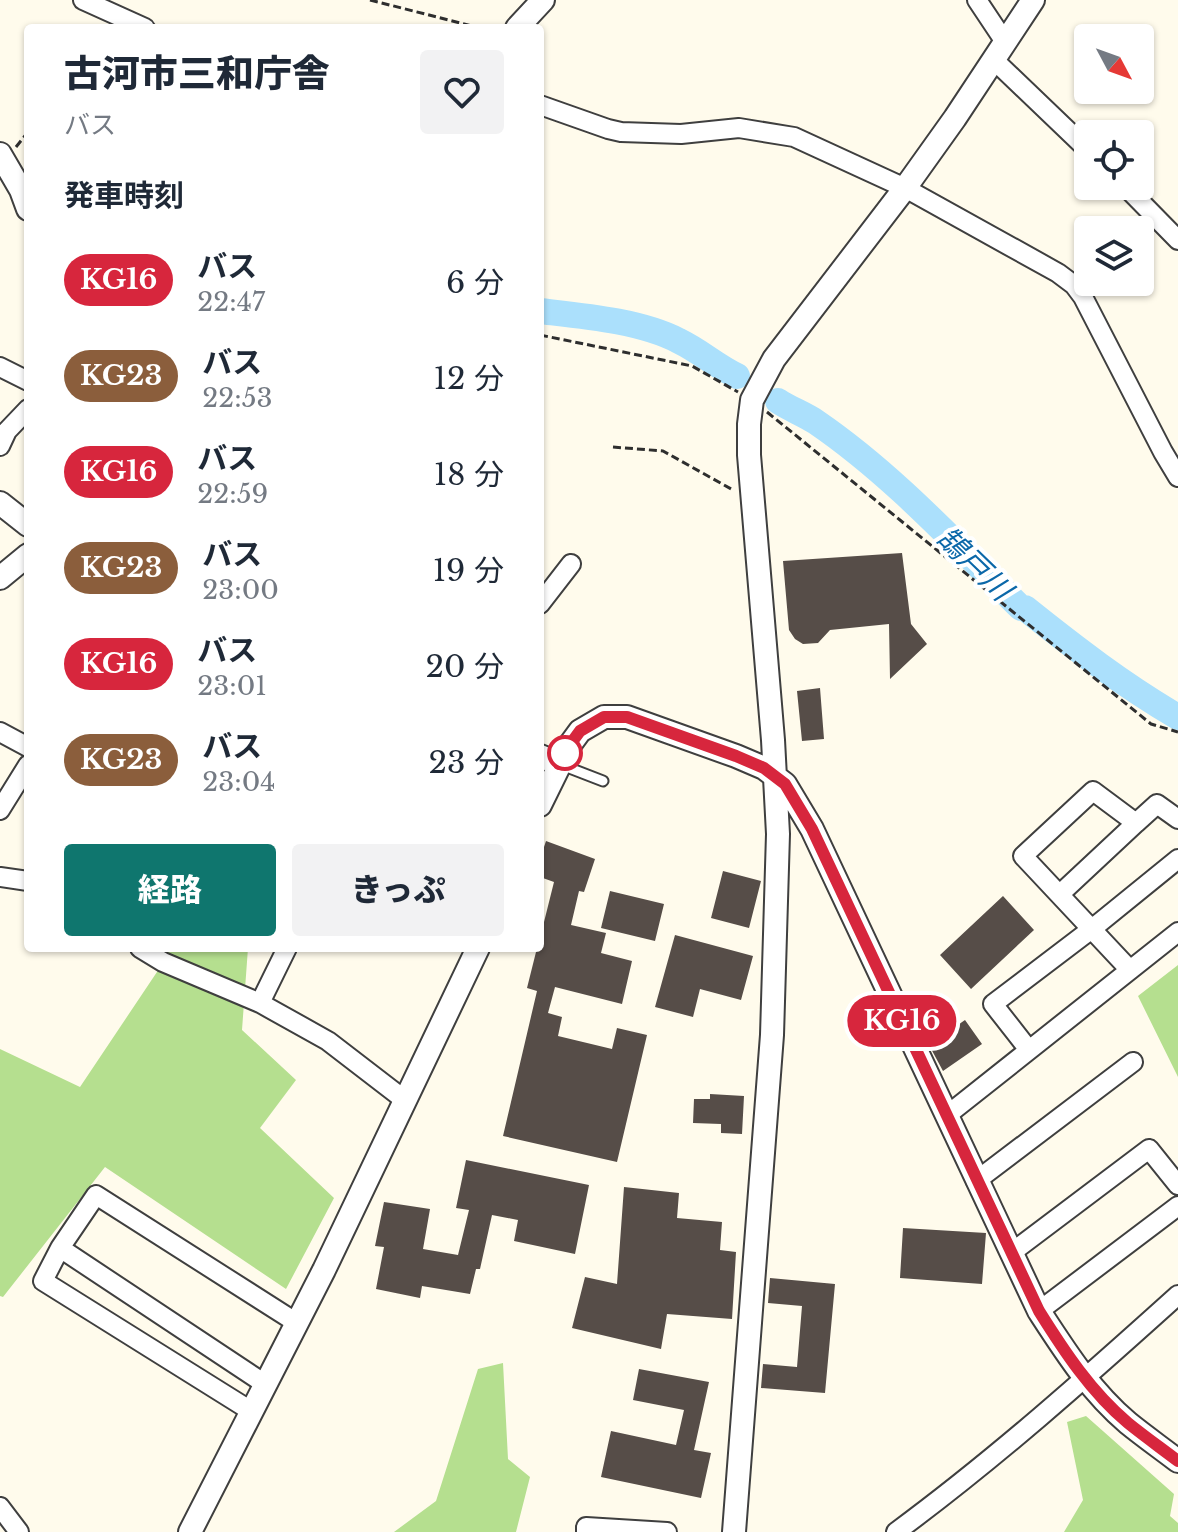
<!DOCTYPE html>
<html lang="ja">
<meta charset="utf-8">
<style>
:root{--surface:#fff;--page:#f2f2f3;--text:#1f2937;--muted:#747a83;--accent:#0f766e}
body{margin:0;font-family:"Libre Baskerville","Noto Sans JP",serif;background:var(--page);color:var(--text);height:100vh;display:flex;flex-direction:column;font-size:30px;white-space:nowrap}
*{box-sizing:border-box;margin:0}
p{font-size:26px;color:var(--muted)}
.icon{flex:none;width:44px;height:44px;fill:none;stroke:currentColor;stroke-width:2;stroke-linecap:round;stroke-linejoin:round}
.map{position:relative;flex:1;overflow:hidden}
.sheet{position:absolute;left:24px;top:24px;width:520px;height:928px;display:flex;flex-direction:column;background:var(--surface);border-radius:8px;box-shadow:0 2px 6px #0004}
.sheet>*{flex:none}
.badge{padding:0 16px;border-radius:26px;font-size:28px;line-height:52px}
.needle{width:52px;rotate:131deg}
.buttons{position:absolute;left:1074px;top:24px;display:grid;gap:16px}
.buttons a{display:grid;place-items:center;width:80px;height:80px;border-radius:8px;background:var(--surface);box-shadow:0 2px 6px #0004;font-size:40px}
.map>.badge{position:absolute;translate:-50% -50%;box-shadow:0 0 0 4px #fff}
h2{padding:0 40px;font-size:30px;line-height:72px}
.round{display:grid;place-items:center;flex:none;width:84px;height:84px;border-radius:8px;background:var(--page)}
.summary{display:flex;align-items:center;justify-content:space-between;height:136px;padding:0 40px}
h1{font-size:38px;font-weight:800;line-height:60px}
.button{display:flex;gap:16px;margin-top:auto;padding:16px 40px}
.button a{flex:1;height:92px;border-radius:8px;background:var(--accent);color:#fff;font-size:32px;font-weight:800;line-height:92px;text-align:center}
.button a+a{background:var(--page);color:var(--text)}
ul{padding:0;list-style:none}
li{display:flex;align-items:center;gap:24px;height:96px;padding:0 40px}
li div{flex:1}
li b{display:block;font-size:30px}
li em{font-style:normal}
li .badge{min-width:88px;font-weight:700;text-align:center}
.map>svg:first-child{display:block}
.forest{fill:#b5df8f}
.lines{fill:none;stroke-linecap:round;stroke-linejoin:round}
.river{stroke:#abe0fc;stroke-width:26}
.building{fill:#564d48}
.service-casing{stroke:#3f3f3f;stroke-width:13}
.minor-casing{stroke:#3f3f3f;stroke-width:22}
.tertiary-casing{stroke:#3f3f3f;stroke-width:26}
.path{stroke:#2e2e2e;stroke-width:3;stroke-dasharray:8 4;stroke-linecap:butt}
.service{stroke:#fff;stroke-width:9}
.minor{stroke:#fff;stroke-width:18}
.tertiary{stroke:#fff;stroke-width:22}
.line-casing{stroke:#fff;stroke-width:18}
.line{stroke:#d7263d;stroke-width:12}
.stop-dot{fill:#fff;stroke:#d7263d;stroke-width:4}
.labels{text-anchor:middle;stroke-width:8;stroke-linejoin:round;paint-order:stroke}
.water-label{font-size:30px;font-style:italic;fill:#0b68a9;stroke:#fff}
</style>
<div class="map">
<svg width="1178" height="1532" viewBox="0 0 1178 1532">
<rect width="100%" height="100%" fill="#fffbec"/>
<path class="forest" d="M147 948H248L242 1030 296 1080 260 1128 334 1198 286 1289 105 1167 3 1297 0 1296V1049L80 1087 163 963Z
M1178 965V1077L1138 996Z
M503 1363 508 1459 530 1477 516 1532H394L436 1501 478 1369Z
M1086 1416 1174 1494 1170 1516 1178 1523V1532H1064L1083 1500 1067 1422Z"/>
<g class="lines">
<path class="river" d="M540 311C583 316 641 321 679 341 700 351 716 366 737 376
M778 401C790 409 804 414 816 422 892 474 956 544 1021 608H1025C1075 648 1123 685 1178 717"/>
</g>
<path class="building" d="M902 553 911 624 927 644 890 679 889 624 830 630 818 643 803 644 795 639 789 630 783 561Z
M820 688 824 739 802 741 797 691Z
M546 841 595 859 584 892 579 891 571 925 606 933 601 953 632 961 622 1004 555 987 548 1013 562 1017 558 1036 612 1049 617 1028 647 1035 617 1162 503 1136 537 991 527 988 537 948H540V938L554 882 540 877V859Z
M723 871 761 881 749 928 711 918Z
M610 891 664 904 655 941 601 928Z
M1003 896 1034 930 971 989 940 955Z
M675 935 753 956 741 1000 700 989 693 1017 655 1007Z
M965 1020 982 1044 943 1071 929 1045Z
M710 1094 744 1096 742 1134 721 1133V1124L693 1123 694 1099H710Z
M466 1160 589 1185 575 1254 514 1241 518 1220 492 1215 480 1269H476L470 1294 422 1286 420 1298 376 1289 384 1247 375 1246 384 1202 430 1209 423 1249 458 1255 469 1210 456 1208Z
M624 1187 679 1193 677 1218 722 1222 720 1250 736 1252 732 1319 667 1314 661 1349 572 1328 585 1277 617 1284Z
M903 1228 986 1233 982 1284 900 1278Z
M770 1278 835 1284 825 1393 761 1388 763 1364 797 1367 802 1306 768 1303Z
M639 1369 709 1382 694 1450 711 1453 701 1498 601 1477 611 1431 676 1445 684 1410 633 1400Z"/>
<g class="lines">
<g class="service-casing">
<path id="service" d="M559 764 603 781"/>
</g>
<g class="minor-casing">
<path id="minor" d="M83 0 145 28
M977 0 1005 42
M994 60 1088 150
M540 105 608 129 621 132 681 134 739 128 794 137 905 188 1058 273 1074 285 1083 297 1163 452 1178 477
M1125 186 1178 240
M0 367 28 381
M0 446 7 431 28 409
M540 604 571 564
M0 732 28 747
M0 810 28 765
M0 877 28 881
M1060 894 1136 823
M140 948 163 962 260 1003 328 1041 406 1101
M1130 970 1023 856 1093 791 1136 823 1157 804 1178 819
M260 1003 287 948
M1029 1050 993 1004 1093 928 1178 859
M946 1116 1178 932
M976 1181 1133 1062
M60 1248 96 1195 297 1323
M1011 1253 1149 1149 1178 1185
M1039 1311 1178 1206
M251 1411 43 1281 60 1248 265 1384
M0 1507 19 1532
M586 1532V1527L667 1532
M896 1532C995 1459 1087 1377 1178 1295"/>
</g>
<g class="tertiary-casing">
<path id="tertiary" d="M517 28 543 0
M0 154 21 190 28 209
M0 503 28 525
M0 578 28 555
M540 756 559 764
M540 805 569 746 580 731 604 717H627L736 756 764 768 785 784 812 829 1039 1311C1065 1351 1091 1392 1128 1423 1144 1436 1161 1448 1178 1461
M190 1532 324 1270 478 948
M734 1532 772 1035 778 834 773 740 749 455V424L752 400 774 359 905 188 955 118 1033 0"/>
</g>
<path class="path" d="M370 0 480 28
M16 147 28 132
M540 335 692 366 738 392
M767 412 1151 724 1178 732
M613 447 663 451 733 490"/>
<use href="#service" class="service"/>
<use href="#minor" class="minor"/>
<use href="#tertiary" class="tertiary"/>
</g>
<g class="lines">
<g class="line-casing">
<path id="line" d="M559 764 569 746 580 731 604 717H627L736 756 764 768 785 784 812 829 1039 1311C1064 1351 1091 1392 1128 1423 1144 1436 1161 1448 1178 1461"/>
</g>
<use href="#line" class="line"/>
</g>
<circle class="stop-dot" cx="565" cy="753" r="16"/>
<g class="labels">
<g class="water-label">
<text transform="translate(974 564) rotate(44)" y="10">鵠戸川</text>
</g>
</g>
</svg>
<div class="buttons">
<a><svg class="needle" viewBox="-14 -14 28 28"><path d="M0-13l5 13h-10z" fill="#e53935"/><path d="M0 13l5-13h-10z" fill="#747a83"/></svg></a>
<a><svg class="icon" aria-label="locate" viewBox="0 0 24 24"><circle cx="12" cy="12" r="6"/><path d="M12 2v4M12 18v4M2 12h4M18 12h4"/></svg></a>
<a><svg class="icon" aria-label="layers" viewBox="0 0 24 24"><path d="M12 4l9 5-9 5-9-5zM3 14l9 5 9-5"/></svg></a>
</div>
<b class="badge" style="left:902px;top:1021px;background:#d7263d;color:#fff">KG16</b>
<section class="sheet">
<div class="summary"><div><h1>古河市三和庁舎</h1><p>バス</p></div><a class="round"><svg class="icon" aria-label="heart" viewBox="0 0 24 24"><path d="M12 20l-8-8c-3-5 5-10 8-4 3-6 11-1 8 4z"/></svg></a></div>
<h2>発車時刻</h2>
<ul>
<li><span class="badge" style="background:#d7263d;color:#fff">KG16</span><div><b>バス</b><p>22:47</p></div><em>6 分</em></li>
<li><span class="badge" style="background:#8b5e3c;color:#fff">KG23</span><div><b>バス</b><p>22:53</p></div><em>12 分</em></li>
<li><span class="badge" style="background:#d7263d;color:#fff">KG16</span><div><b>バス</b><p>22:59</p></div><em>18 分</em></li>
<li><span class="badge" style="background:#8b5e3c;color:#fff">KG23</span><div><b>バス</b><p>23:00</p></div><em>19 分</em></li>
<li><span class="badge" style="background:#d7263d;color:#fff">KG16</span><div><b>バス</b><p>23:01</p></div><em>20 分</em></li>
<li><span class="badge" style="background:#8b5e3c;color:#fff">KG23</span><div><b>バス</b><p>23:04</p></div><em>23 分</em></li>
</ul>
<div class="button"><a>経路</a><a>きっぷ</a></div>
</section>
</div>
